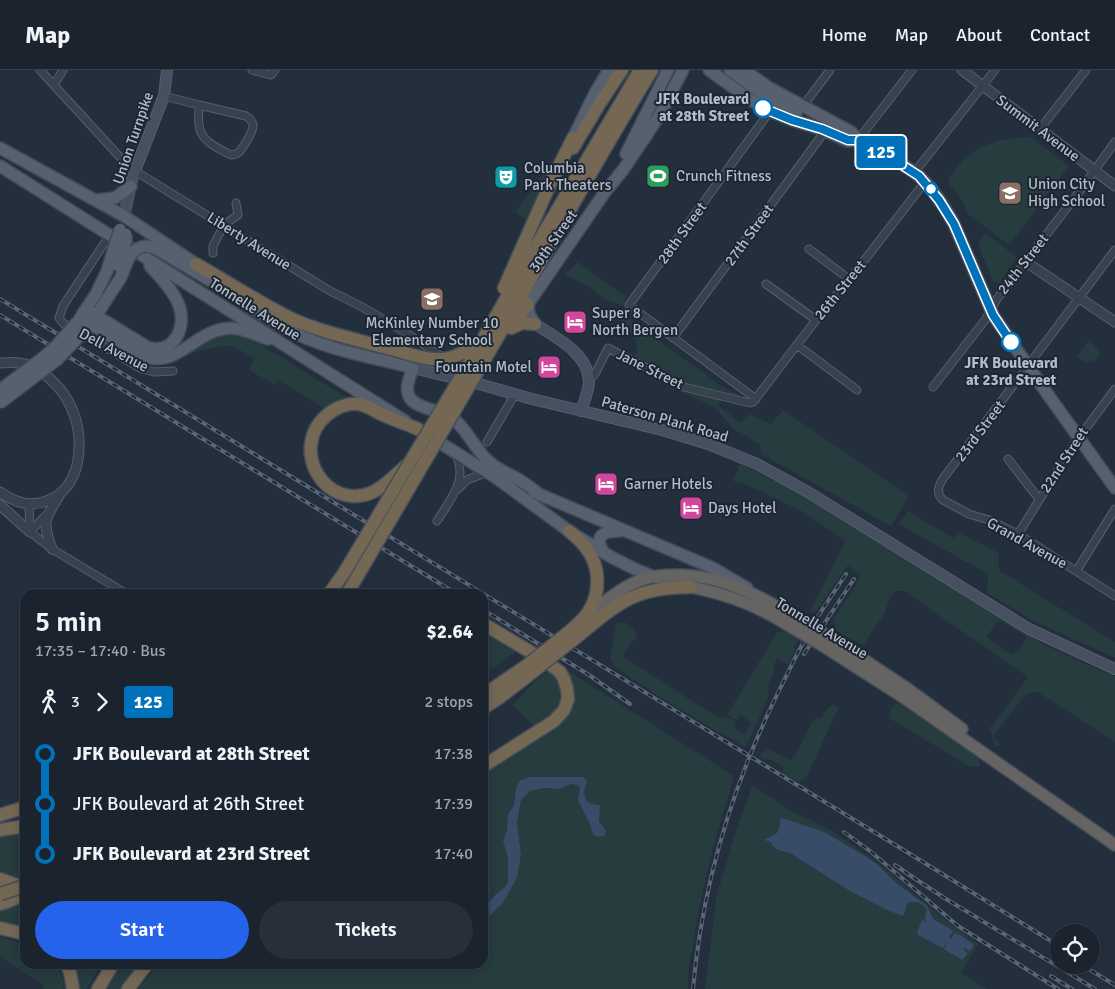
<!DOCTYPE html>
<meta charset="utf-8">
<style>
:root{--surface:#1b232e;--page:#282f3a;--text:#f1f3f6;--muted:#a0a4aa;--line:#39404a;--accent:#2563eb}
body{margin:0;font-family:Signika,sans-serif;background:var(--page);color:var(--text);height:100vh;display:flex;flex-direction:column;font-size:19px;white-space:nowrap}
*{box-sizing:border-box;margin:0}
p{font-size:16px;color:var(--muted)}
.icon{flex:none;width:28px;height:28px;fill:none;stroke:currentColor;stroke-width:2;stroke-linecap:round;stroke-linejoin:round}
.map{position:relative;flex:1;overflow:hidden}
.panel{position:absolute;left:20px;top:519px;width:468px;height:380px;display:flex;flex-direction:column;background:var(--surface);border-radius:15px;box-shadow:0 2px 12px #0003,0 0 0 1px var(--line)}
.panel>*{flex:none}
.badge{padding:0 10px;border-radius:4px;font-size:18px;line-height:32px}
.fabs{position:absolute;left:1050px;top:854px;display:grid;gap:10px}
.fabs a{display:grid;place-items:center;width:50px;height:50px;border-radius:50%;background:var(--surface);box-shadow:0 2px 12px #0003,0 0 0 1px var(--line);font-size:25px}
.map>.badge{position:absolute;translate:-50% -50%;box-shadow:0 0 0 2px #fff}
.legs{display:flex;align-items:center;gap:8px;height:55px;padding:0 15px;font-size:16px}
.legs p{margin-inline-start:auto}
.headline{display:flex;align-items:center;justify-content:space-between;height:85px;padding:0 15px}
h1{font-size:28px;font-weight:600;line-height:38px}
.primary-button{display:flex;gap:10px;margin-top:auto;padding:10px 15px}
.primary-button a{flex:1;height:58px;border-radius:30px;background:var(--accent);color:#fff;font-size:20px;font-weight:600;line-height:58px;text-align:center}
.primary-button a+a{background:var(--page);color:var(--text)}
ul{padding:0 15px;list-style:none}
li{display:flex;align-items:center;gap:18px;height:50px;font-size:19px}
li i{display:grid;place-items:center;width:8px;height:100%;margin:0 6px;background:currentColor}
li i::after{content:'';width:12px;height:12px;margin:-6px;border:4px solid;border-radius:50%;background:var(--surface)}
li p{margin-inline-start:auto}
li:first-child i{background:linear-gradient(#0000 50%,currentColor 0)}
li:last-child i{background:linear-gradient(currentColor 50%,#0000 0)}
header{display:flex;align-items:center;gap:30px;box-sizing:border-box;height:70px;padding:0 25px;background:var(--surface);border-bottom:1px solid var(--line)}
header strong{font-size:24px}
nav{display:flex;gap:28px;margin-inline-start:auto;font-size:18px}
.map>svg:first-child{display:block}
.green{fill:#263c3f;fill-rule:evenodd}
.water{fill:#394c67}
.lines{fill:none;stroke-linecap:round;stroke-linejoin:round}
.minor-casing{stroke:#565f6c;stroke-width:9}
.tertiary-casing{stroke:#565f6c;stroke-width:11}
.secondary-casing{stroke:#565f6c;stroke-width:12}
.primary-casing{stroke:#414a57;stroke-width:14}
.trunk-casing{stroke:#434c59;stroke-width:14}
.motorway-casing{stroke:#434c59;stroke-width:15}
.minor{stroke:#38414e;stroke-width:7}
.tertiary{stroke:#38414e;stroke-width:9}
.secondary{stroke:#465061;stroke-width:10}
.primary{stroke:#56606e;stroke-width:11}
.trunk{stroke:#656462;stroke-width:11}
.motorway{stroke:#746855;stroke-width:12}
.rail-casing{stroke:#5a6575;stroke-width:4}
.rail{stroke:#1d2633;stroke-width:2;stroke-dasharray:5.5;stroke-linecap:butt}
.primary-bridge-casing{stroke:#414a57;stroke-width:14;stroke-linecap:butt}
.trunk-bridge-casing{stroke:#434c59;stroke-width:14;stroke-linecap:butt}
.motorway-bridge-casing{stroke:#434c59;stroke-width:15;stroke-linecap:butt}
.primary-bridge{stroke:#56606e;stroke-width:11}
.trunk-bridge{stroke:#656462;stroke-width:11}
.motorway-bridge{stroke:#746855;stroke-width:12}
.line-1-casing{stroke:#fff;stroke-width:11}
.line-1{stroke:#0072bc;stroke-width:8}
.stop-1-dot{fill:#fff;stroke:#0072bc;stroke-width:2.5}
.labels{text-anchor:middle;stroke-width:4;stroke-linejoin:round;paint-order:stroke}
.stop-label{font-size:15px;font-weight:bold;fill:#b4bcc9;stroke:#1d2633;text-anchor:end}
.street-label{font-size:15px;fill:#b4bcc9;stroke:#1d2633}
.poi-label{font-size:15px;fill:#b4bcc9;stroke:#1d2633;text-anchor:start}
</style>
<header>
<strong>Map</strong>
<nav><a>Home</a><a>Map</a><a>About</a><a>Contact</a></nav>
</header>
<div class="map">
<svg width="1115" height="919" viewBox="0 0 1115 919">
<rect width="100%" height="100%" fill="#242f3e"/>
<path class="green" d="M1031 67 1069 96 1009 175 969 145 960 128 947 111C953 103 959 93 967 86 985 72 1008 68 1031 67Z
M558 83H560L527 151 515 142Z
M985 163 1017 187 999 213 993 211 978 175Z
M578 192 626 227 624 231 626 233 624 237 614 232H613L609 230 607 231 590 217 564 204Z
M624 245 720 315 747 330 723 329 718 335 740 353 749 344 771 354 783 340 909 426 891 456 761 384V375L734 359 714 337 683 322 634 286 638 280 634 266 617 255Z
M236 263 248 267 346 327 324 338 278 310 275 315 249 300 255 289C248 285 241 280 234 277 223 273 199 283 186 284L215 267 224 264Z
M1089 270 1101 283 1094 293 1090 290 1086 292 1077 286Z
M740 394 795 421 1041 573 1097 599 1115 606V672L1038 622H1031L1026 624 999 659H998L993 665 994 668 997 670 1000 674 999 676H995L989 656 992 657 1028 607 904 521H896L890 527 884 544 864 574H861C850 569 832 563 834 549L859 510 860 505 848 495 815 543 810 541 845 471 802 441 743 413 733 411ZM999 550 1026 566C1025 576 1019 581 1011 585L986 567Z
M908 441 953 468 959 463 999 483 998 491 1000 501 1115 572V588L1034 551 987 523 988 504 898 454Z
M624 552C630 555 636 559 637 566L623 583 624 587 717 647H720L724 646 736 652 734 658 745 665 751 653 741 645 737 650 727 645 776 564C783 557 790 565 798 569L793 577 796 579 788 595 777 589 774 594V601L768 615 769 626 746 677 715 660 654 623 614 596 610 588 616 553Z
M482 560 520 579 483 606H482Z
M565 599 734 706 712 781 699 839 689 898 688 919H138L159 894H482L483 852 502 834 521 784 517 753 521 730 530 721 544 718 559 719 571 714 578 715 580 719 585 745 591 757 593 764 606 761 599 751 600 735 593 734 586 731 584 721 587 711 530 707 516 719 514 735 508 744 507 759 503 772 508 787V811L505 817 495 825 486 836 483 838V701L564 650 574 623Z
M547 601H551L559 613 562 626 555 643 535 657 513 635 525 621Z
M898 633 975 683 978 685 980 695 977 697 969 696 889 648 891 638Z
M834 634 838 639 806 708 798 712 783 704V697L774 691 762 688 759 685 768 679 791 690 795 686 813 650 817 648 821 649 828 638Z
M752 715 793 742 809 749 832 761 860 780 888 801 939 845 978 874 961 903 987 919H705L717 825 736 760 748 728Z
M25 761V809L20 811 0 803V765Z
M25 831V858L0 854V840L14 836Z
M0 867 25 874V894H56L64 913 63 919H42L44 915 0 887Z
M72 894H101L87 919H77Z
M121 894H142L121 919H106Z"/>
<path class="water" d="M530 707H583L587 711 584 721 586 731 593 734 600 735 599 751 606 761 604 766 598 767 593 764 591 757 578 730 580 719 578 715 571 714 559 719 544 718 530 721 521 730 517 753 521 784 517 808 502 834 483 852V838L486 836 495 825 505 817 508 811V787L503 772 507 759 508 744 514 735 516 719 519 711Z
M782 748 824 762 865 786 877 794 895 812 927 836 933 849 953 861 949 867 951 869 955 863C962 865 967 870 973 874V877L970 881 965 878 964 880 967 883 966 886 962 890 945 880 944 879 948 871 943 878 918 865 917 862 922 850 926 851 925 847 927 841C924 833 915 830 907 833L904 844 902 846 885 839 850 821 790 783C782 781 773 780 771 772L764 770C775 764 780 766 780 749Z"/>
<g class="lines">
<g class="minor-casing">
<path id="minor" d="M40 0 129 97 135 101 330 221C378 243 422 272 465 303
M252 0 271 5 275 0
M54 15 63 0
M164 26 199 35
M199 35 246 46C250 49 253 51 253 56 253 62 243 78 239 82 236 85 235 84 231 85 219 79 200 71 199 55 198 49 199 41 199 35Z
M803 36 830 0
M1040 59 1086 0
M858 70 912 0
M914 103 995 0
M109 166 63 236 59 248 63 253 142 299 154 302 173 301
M809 179 849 209
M1115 180 942 410C938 418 936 423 943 430L969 444 989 450 1018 464 1115 526
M213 183V176L224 155 238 145 236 133
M766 214 816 250
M673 268 825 61
M797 275 857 320
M589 310 595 304 608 278 684 317 750 333 753 332 816 250 863 192 925 112
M933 317 985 250 997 229 1079 122 1115 72
M756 329 629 235 770 41
M487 372 515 324
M1008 389 1039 429
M458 419 467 410 487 402
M29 434 30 462 52 479 127 524
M437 451C445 438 460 419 460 403 460 396 458 390 456 383
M30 462 46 445
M1018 464 1073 376 1115 319
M1077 500 1115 439"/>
</g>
<g class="tertiary-casing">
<path id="tertiary" d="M962 0 1115 116
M1026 192 1115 252
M0 293C11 292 23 292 34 297 40 300 45 304 49 308 74 329 84 363 77 395 73 411 63 426 46 431 29 438 14 432 0 422
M0 435 30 462
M52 479C42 452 44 450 59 426"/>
</g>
<g class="secondary-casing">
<path id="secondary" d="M124 146 133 106 164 26 167 0
M535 254C555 267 588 283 589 311 589 321 584 331 581 341
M413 298 479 314 532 329 662 360 708 374 757 394 808 422 1029 559 1115 599"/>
</g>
<g class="primary-casing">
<path id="primary" d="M709 0 749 29 770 41 792 50 821 59 848 71 858 70
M730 0 761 23 797 41
M744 0 768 17 851 62C861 74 874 77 887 85 898 92 910 98 920 107 934 120 945 137 954 154L993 245 1051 329 1115 418
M573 68 595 23 609 0
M0 78 124 146 196 194 203 200
M626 84 668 0
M0 96 405 351
M97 130 115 128 131 116
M147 176 157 179 221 217
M217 212C247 235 280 259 316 272 347 284 381 289 413 298 410 307 404 319 410 328 417 339 440 340 451 347 466 357 474 378 488 391 498 400 510 404 521 411 528 415 534 420 540 425
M87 240 147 277C175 286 188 255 178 233 172 219 160 207 150 196
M82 245 96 224 107 201
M80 248 139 284C174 302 192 264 223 259 239 256 253 264 268 269
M93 251 108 227
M535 254 529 244 528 234 605 122 623 100 646 66 660 44 683 0
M429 366 495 407 569 461 611 487 635 499 654 507 683 515
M534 422 713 498 747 518
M604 483C593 465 604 461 620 461"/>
</g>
<g class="trunk-casing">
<path id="trunk" d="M691 517C731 525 760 537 793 558
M587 546C605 532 622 516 644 509 655 505 667 505 678 505 723 505 761 527 799 549
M831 568 905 617 962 659
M825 577 900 625 1115 775"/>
</g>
<g class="motorway-casing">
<path id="motorway" d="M573 78 600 33 622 0
M196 194C228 212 259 233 292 249 324 263 358 270 391 279
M504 218 552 110 573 68
M516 250 528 234
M511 258 522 253 535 254
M475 283 533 181 640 0
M485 289C541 193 593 95 652 0
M408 394C397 403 386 416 373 422 325 443 288 378 327 345 335 338 347 333 358 334 367 335 374 341 383 345 394 350 406 354 418 359
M569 461C575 466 581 471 586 478 600 495 601 522 589 541 584 549 577 555 570 561
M329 524 344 503
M482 553 544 590 560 602 564 609 567 619 568 629 564 640 554 651 482 697
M578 566C619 532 636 517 691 517
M482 626 526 596
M482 639 499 628 534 601
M0 745 25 737
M0 760 25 756
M0 809 25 818
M0 834 7 832 25 824
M0 858 25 864
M66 894 70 902 73 919
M98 919 113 894
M128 919 147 894"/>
</g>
<use href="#minor" class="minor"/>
<use href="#tertiary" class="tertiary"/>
<use href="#secondary" class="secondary"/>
<use href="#primary" class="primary"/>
<use href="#trunk" class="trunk"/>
<use href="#motorway" class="motorway"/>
<g class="rail-casing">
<path id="rail" d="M0 229 902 779 1059 876
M0 245 457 524
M482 539 589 605 630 634
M804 584 854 509
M844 762 870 781 958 856 1058 919
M895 795 914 808 946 829 1095 919
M1082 895 1115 915
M1051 906 1072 919
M693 919C702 818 731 720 775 629 787 604 799 579 813 555 823 537 835 521 846 504"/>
</g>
<use href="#rail" class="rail"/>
<g class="primary-bridge-casing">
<path id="primary-bridge" d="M119 197 126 170V164
M107 201 120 159
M108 227C112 221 116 215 120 209 127 196 128 177 147 176
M0 320 44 287 56 276 77 252
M0 333 58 289 87 258"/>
</g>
<g class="trunk-bridge-casing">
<path id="trunk-bridge" d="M799 549 831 568
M793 558 825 577"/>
</g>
<g class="motorway-bridge-casing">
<path id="motorway-bridge" d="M391 279C418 286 443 298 468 279
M344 503 475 283
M347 524 485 289
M526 596 570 561
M534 601 578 566
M0 824 25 816"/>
</g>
<use href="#primary-bridge" class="primary-bridge"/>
<use href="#trunk-bridge" class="trunk-bridge"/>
<use href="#motorway-bridge" class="motorway-bridge"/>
</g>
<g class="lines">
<g class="line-1-casing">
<path id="line-1" d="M763 38 792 50 822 59 848 70H858L885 84 919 106 939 130 954 154 993 245 1011 272"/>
</g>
<use href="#line-1" class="line-1"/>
</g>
<defs>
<g id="stadium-square" transform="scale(1.25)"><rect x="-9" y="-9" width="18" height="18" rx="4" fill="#2e9e5b" stroke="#1d2633"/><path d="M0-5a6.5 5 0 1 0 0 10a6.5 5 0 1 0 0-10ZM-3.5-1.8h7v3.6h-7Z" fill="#fff"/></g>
<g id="theatre-square" transform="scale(1.25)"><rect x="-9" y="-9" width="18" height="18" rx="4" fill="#0f9aa8" stroke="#1d2633"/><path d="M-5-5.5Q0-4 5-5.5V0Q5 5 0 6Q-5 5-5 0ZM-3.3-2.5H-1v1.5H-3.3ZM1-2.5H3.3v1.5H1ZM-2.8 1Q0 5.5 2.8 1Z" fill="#fff"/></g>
<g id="school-square" transform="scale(1.25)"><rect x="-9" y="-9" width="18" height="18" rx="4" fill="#8d6e63" stroke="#1d2633"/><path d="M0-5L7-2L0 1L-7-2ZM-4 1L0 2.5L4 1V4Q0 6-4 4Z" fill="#fff"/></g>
<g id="hotel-square" transform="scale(1.25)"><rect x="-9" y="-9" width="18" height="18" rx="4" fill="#d1479c" stroke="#1d2633"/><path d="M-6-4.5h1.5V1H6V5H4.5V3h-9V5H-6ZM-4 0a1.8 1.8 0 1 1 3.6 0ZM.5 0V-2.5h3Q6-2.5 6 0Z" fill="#fff"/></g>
</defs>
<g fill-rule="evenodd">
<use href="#stadium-square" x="658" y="106"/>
<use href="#theatre-square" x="506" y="107"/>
<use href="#school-square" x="1010" y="123"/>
<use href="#school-square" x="432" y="229"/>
<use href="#hotel-square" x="575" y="252"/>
<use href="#hotel-square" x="549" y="297"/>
<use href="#hotel-square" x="606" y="414"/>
<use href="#hotel-square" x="691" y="438"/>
</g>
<g class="stop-1-dot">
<circle cx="763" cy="38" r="9"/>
<circle cx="931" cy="119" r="6"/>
<circle cx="1011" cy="272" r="9"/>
</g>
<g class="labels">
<g class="stop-label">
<text x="749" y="34">JFK Boulevard<tspan x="749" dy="17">at 28th Street</tspan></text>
<text x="1011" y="298" text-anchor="middle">JFK Boulevard<tspan x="1011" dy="17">at 23rd Street</tspan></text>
</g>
<g class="street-label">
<text transform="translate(1038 58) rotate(37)" y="5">Summit Avenue</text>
<text transform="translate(133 68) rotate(-71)" y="5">Union Turnpike</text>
<text transform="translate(682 163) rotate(-54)" y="5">28th Street</text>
<text transform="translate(749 165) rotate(-54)" y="5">27th Street</text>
<text transform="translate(249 171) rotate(32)" y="5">Liberty Avenue</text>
<text transform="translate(553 171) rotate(-55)" y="5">30th Street</text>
<text transform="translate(1023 194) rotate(-52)" y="5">24th Street</text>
<text transform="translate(840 220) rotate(-51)" y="5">26th Street</text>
<text transform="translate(255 239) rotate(32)" y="5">Tonnelle Avenue</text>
<text transform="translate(114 280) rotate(28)" y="5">Dell Avenue</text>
<text transform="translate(650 299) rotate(26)" y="5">Jane Street</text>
<text transform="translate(665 349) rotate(16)" y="5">Paterson Plank Road</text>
<text transform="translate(980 361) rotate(-53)" y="5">23rd Street</text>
<text transform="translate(1064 390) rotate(-57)" y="5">22nd Street</text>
<text transform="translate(1027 473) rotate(29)" y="5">Grand Avenue</text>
<text transform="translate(822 558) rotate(31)" y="5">Tonnelle Avenue</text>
</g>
<g class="poi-label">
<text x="524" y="103">Columbia<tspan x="524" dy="17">Park Theaters</tspan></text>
<text x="676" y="111">Crunch Fitness</text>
<text x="1028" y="119">Union City<tspan x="1028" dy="17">High School</tspan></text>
<text x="592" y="248">Super 8<tspan x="592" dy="17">North Bergen</tspan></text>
<text x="432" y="258" text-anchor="middle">McKinley Number 10<tspan x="432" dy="17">Elementary School</tspan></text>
<text x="532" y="302" text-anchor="end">Fountain Motel</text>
<text x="624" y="419">Garner Hotels</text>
<text x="708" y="443">Days Hotel</text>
</g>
</g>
</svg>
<div class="fabs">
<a><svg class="icon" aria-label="locate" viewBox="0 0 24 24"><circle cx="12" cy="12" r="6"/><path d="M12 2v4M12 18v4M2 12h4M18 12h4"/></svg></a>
</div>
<b class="badge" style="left:881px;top:82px;background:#0072bc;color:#fff">125</b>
<section class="panel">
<div class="headline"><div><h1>5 min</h1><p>17:35 – 17:40 · Bus</p></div><b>$2.64</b></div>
<div class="legs"><svg class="icon" aria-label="walk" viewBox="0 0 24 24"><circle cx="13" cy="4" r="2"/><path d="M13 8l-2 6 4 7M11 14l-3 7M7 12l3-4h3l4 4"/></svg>3<svg class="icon" aria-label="forward" viewBox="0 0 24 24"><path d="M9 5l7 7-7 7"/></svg><b class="badge" style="background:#0072bc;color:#fff">125</b><p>2 stops</p></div>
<ul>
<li><i style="color:#0072bc"></i><b>JFK Boulevard at 28th Street</b><p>17:38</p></li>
<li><i style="color:#0072bc"></i><span>JFK Boulevard at 26th Street</span><p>17:39</p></li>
<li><i style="color:#0072bc"></i><b>JFK Boulevard at 23rd Street</b><p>17:40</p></li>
</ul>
<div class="primary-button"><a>Start</a><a>Tickets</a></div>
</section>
</div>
